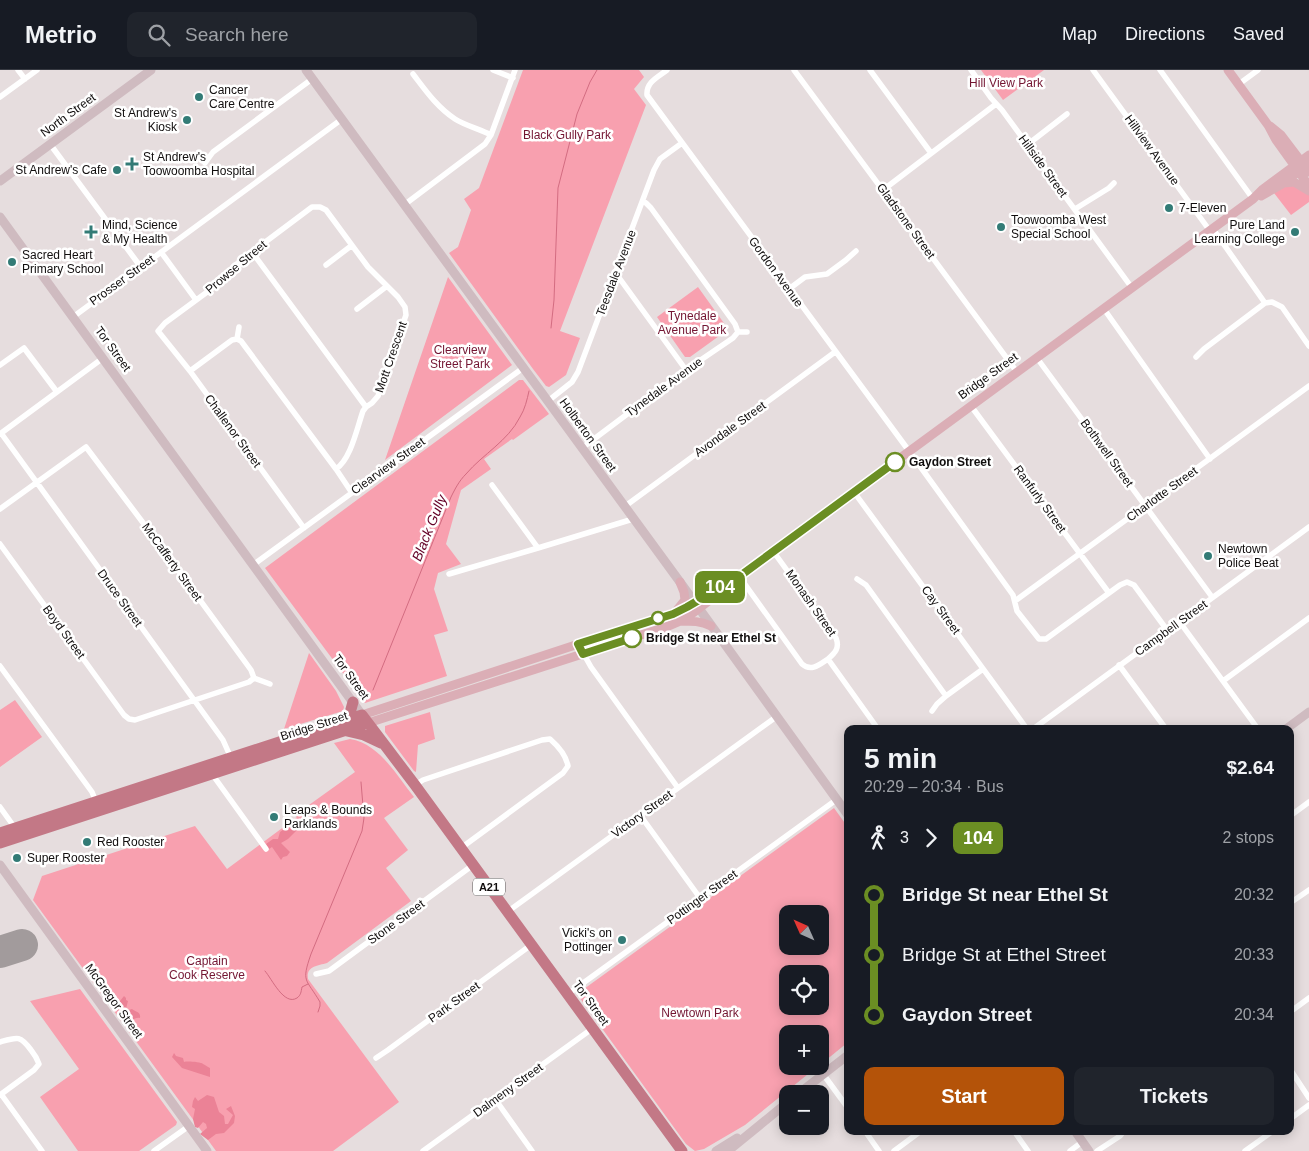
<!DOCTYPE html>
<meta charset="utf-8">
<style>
:root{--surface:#171b24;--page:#20242c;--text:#f1f3f6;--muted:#9ea1a6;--line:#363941;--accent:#b45309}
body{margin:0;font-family:Arial,sans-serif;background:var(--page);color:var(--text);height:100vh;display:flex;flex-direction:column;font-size:19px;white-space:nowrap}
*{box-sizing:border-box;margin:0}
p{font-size:16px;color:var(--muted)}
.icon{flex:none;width:28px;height:28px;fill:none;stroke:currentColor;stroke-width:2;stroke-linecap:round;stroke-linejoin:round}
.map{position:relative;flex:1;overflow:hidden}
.side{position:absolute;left:844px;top:655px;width:450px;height:410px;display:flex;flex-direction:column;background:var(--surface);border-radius:10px;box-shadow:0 2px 12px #0003}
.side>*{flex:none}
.badge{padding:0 10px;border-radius:8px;font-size:18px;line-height:32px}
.needle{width:32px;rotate:315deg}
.buttons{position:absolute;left:779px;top:835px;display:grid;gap:10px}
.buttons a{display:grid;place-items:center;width:50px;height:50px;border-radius:10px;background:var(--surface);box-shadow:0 2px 12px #0003;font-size:25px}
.map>.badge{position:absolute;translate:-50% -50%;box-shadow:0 0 0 2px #fff}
.legs{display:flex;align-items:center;gap:8px;height:55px;padding:0 20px;font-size:16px}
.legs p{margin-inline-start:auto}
.summary{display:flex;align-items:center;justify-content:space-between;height:85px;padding:0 20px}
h1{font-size:28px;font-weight:700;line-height:38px}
.primary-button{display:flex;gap:10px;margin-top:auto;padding:10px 20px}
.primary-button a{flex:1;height:58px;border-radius:10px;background:var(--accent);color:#fff;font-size:20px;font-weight:700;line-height:58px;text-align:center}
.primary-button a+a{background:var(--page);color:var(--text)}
ul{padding:0 20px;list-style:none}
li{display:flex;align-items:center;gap:18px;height:60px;font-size:19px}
li i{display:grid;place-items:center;width:8px;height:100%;margin:0 6px;background:currentColor}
li i::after{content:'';width:12px;height:12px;margin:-6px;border:4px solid;border-radius:50%;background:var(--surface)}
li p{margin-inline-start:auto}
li:first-child i{background:linear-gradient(#0000 50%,currentColor 0)}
li:last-child i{background:linear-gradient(currentColor 50%,#0000 0)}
header{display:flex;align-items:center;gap:30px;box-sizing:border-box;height:70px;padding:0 25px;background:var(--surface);border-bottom:1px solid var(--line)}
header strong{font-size:24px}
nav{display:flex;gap:28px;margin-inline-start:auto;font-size:18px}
.search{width:350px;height:45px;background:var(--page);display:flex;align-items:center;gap:12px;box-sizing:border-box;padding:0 18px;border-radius:10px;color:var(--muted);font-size:19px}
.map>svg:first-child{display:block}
.green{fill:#f8a0af;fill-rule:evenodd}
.forest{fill:#eb8296}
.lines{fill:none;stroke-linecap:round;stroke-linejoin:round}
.stream{stroke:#d36c81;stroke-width:1}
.runway{stroke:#a29b9c;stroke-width:32}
.street{stroke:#fff;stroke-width:5.5}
.secondary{stroke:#cfbbc0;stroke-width:9}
.primary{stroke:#dbaeb6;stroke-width:9}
.highway{stroke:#c37886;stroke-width:11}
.line-1-casing{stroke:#fff;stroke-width:11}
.line-1{stroke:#6b8e23;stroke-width:8}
.poi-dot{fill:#337b76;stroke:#fff;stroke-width:2}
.stop-1-dot{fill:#fff;stroke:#6b8e23;stroke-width:2.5}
.labels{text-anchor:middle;stroke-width:5;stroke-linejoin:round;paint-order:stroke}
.shield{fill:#fff;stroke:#585656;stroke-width:1}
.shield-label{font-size:11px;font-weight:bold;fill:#110e0e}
.park-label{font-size:12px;fill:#731532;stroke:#fff}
.poi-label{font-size:12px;fill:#110e0e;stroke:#fff;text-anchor:start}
.street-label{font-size:12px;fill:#110e0e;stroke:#fff}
.stop-label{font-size:12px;font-weight:bold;fill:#110e0e;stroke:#fff;text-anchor:start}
.water-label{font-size:14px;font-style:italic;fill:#630026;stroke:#fff}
</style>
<header>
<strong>Metrio</strong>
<div class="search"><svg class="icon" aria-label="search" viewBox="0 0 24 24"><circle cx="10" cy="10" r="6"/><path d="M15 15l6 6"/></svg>Search here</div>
<nav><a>Map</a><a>Directions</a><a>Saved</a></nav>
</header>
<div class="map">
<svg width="1309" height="1081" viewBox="0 0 1309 1081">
<rect width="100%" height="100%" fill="#e6ddde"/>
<path class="green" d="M523 0H639L644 7 634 19 646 35 560 261 580 268 566 305 549 317 546 316 533 299 449 183 458 177 471 140 464 129 479 118Z
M981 0H1044L1003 30Z
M1293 114 1309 125V132L1291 145 1274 123 1284 116Z
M448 207 512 295 385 390Z
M698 217 726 256V261L690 287H685L657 247Z
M519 310H523L549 344 513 370 512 369 484 389 491 399 461 420 446 474 461 494 438 503 434 519 448 561 434 565 447 606 365 633 265 498Z
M309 583 336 621 344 637 343 641 284 659Z
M15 630 42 667 0 697V640Z
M430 642 435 669 418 675 416 702 414 701 385 662V656Z
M350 669C380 674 396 705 414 727L384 748 408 780 386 798 411 831 327 893C317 896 306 896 308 909L399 1032 333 1081H216L33 830 42 806 195 756 227 799 297 747 295 745 355 702 334 673Z
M834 738 847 756V973L820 995V964H788V996H818L745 1055 704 1079 695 1081 686 1074 577 924ZM788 844H820V876H788ZM788 904H820V936H788Z
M80 919 177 1052 176 1055 139 1081H78L40 1027 79 999 30 931Z"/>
<path class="forest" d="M295 751 300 752V757L288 769 281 773 290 782 287 786 283 787 281 790 272 777 269 779 266 774 273 769H278L280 762Z
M124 926 126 928V930L128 931 126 939 129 940 132 939C136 942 141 942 140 948 134 947 131 952 126 953L128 949 127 944H121L120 941H117L113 935 115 931H120Z
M174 983 176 986 183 988 184 992C187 991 201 992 203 994 206 995 207 997 210 998V1007L182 998 172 987Z
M207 1025 214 1027 219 1042 224 1046 225 1054H228L233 1045 226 1039 231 1036 235 1046 234 1053 224 1063 216 1064 208 1070 200 1064 207 1058 206 1054 203 1052 198 1058 195 1057 193 1049 195 1039 192 1037 193 1031 195 1027 198 1031Z"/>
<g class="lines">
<path class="stream" d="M551 258 554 230 558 118 577 44 590 12 597 0
M373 620 451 427C455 419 459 411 466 404 483 384 508 371 520 347 525 339 527 330 529 321
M265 901C272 909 284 936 297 928 301 925 301 922 302 917L308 914
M318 942 320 936V932C306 908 301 913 311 884L362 761 364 748 361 712"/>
<path class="runway" d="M0 882 22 875"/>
<path class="street" d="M18 0 25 9
M493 0 513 8
M667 0C658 7 646 12 647 25L909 381 1013 525 1017 541 1039 569H1046L1120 515 1127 512 1134 515 1167 560
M794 0 1017 302
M870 0 931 83
M971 0 991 28 1002 40 1132 218
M1093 0 1210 161
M1160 0 1253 129
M413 4C426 21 437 37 455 49 466 56 480 59 491 65
M1239 14 1258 0
M0 27 37 0
M50 74 140 196
M1027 75 1067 44
M205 93 213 82 312 9
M883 120 996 34
M643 131 646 133 651 138 735 254 738 262
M404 135 485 74 491 65 515 0
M1075 139 1109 118 1114 113
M1213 159 1265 233
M161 182 196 230
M252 182 366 337
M326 195 351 176
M615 207 620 209 686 300
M789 219 805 207 827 204 846 190 856 181
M357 239 387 216
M1104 239 1210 389
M73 247 342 49
M237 269 241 271 336 399
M237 269 239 257
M1196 287 1204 279 1265 233 1272 232 1282 237 1309 276
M1037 288 1212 527
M0 295 24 278 57 322
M190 301 232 270 237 269
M548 331 572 312 578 302 654 100 660 89 682 73
M971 336 1109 523
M1 363 223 670 231 688
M0 364 103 288
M582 378 686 300 733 268 738 262H747
M492 415 538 478
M854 422 1027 659
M624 437 835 282
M0 439 86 377 162 478 251 600 254 608
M304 458 190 301 158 261 165 253 218 214 233 197 252 182 312 137H320L326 140 368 197 398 227 405 237 406 245 378 326 372 333 366 337 363 341C357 358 351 389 336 399L352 423
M0 474 124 645 129 649 135 650 249 612 254 608
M773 481 836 568C840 578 835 583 828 589L878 659
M253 495 523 298
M449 504 538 478 633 449
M739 506 802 594C811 602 819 595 828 589
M857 509 866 515 946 626 983 599
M1015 531 1309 316
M1179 551 1258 659
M578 574 591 597 678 718
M1119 595 1166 659
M0 596 92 722 96 732
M254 608 270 614
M1223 611 1309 548
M932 641 937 634 946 626
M1033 659 1309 457
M212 704 266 779
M415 715 423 710 542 670 550 669C558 676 566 685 568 696L563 703 461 778
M0 737 15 758
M640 745 700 828
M1290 746 1309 732
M1290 833 1309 820
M507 842 776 647
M316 904 329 901 473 795
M568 924 836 730
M1290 942 1309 928
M0 972C17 967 20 965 31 980 35 985 37 988 39 994L34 1000 0 1025
M376 988 388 980 531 875
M1290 999 1309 1028
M823 1004 848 1038
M1 1024 42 1081
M495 1029 532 1081
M1290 1049 1309 1035
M865 1061 879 1081
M1014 1061 1028 1081
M154 1081 189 1056
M423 1081 593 958
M894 1081 921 1061
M1070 1081 1082 1072
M1097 1081 1120 1066 1123 1062
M1245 1081 1273 1061"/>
<path class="secondary" d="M306 0 680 512 848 745
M0 111 151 0
M0 147 362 645
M1286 659 1309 642
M0 795 207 1081
M798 1024 848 985
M1075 1061 1089 1081
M716 1081 737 1068
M728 1081 788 1032"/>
<path class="primary" d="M1228 0 1268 55 1276 70 1309 116
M1270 56 1281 65 1309 102
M1284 113 1294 112 1309 121
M1261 126 1282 114 1309 94
M677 540 685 530 684 522 680 512
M680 551C692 551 701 551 711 556
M362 645 673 543 687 537 715 521
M368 653 666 557 680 551 693 543 783 474 1253 129 1263 119 1309 85"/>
<path class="highway" d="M344 651 350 643 353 632
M347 661 364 665 381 673
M0 763 362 645 415 715 682 1081
M0 773 368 653"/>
</g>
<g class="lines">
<g class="line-1-casing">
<path id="line-1" d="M632 568 583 584 578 574 673 544 687 537 740 506 895 392"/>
</g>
<use href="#line-1" class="line-1"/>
</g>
<g class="poi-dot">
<circle cx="199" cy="27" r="5"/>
<circle cx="187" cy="50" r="5"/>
<path d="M129.5 86.5h5v5h5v5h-5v5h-5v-5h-5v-5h5z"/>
<circle cx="117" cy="100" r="5"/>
<circle cx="1169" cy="138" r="5"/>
<circle cx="1001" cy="157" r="5"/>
<path d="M88.5 154.5h5v5h5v5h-5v5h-5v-5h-5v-5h5z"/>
<circle cx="1295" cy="162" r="5"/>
<circle cx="12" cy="192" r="5"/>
<circle cx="1208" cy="486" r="5"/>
<circle cx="274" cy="747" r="5"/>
<circle cx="87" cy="772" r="5"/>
<circle cx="17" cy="788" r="5"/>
<circle cx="622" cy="870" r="5"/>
</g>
<g class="stop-1-dot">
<circle cx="895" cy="392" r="9"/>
<circle cx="658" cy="548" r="6"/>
<circle cx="632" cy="568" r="9"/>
</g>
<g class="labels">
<rect class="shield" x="473" y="808.5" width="32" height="17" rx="4"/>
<g class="shield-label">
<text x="489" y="821">A21</text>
</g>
<g class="park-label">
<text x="1006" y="17">Hill View Park</text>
<text x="567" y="69">Black Gully Park</text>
<text x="692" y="250">Tynedale<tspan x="692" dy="14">Avenue Park</tspan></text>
<text x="460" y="284">Clearview<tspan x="460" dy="14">Street Park</tspan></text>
<text x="207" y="895">Captain<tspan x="207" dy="14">Cook Reserve</tspan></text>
<text x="700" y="947">Newtown Park</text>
</g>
<g class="poi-label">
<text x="209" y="24">Cancer<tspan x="209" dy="14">Care Centre</tspan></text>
<text x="177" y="47" text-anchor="end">St Andrew's<tspan x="177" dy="14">Kiosk</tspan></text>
<text x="143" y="91">St Andrew's<tspan x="143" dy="14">Toowoomba Hospital</tspan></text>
<text x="107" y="104" text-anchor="end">St Andrew's Cafe</text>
<text x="1179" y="142">7-Eleven</text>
<text x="1011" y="154">Toowoomba West<tspan x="1011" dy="14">Special School</tspan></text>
<text x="102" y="159">Mind, Science<tspan x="102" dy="14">&amp; My Health</tspan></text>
<text x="1285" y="159" text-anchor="end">Pure Land<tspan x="1285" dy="14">Learning College</tspan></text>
<text x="22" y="189">Sacred Heart<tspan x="22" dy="14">Primary School</tspan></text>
<text x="1218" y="483">Newtown<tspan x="1218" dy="14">Police Beat</tspan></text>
<text x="284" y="744">Leaps &amp; Bounds<tspan x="284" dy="14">Parklands</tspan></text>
<text x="97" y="776">Red Rooster</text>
<text x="27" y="792">Super Rooster</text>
<text x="612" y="867" text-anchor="end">Vicki's on<tspan x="612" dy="14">Pottinger</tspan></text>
</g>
<g class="street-label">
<text transform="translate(68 45) rotate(-36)" y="4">North Street</text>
<text transform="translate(1152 80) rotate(54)" y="4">Hillview Avenue</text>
<text transform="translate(1043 96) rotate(54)" y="4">Hillside Street</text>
<text transform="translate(906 151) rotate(54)" y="4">Gladstone Street</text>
<text transform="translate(236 197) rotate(-40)" y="4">Prowse Street</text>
<text transform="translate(776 202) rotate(54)" y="4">Gordon Avenue</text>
<text transform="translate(616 203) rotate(-69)" y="4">Teesdale Avenue</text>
<text transform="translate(122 210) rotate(-36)" y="4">Prosser Street</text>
<text transform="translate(113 279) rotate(54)" y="4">Tor Street</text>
<text transform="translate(391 287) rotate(-71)" y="4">Mott Crescent</text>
<text transform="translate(988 306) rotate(-36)" y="4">Bridge Street</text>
<text transform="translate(664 317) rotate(-36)" y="4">Tynedale Avenue</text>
<text transform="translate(730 359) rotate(-36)" y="4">Avondale Street</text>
<text transform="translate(233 361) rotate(54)" y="4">Challenor Street</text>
<text transform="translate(588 365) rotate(54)" y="4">Holberton Street</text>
<text transform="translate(1107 383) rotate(54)" y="4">Bothwell Street</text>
<text transform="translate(388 396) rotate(-36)" y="4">Clearview Street</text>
<text transform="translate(1162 424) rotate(-36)" y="4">Charlotte Street</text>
<text transform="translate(1040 429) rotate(54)" y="4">Ranfurly Street</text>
<text transform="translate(172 492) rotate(54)" y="4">McCafferty Street</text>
<text transform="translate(120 528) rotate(54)" y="4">Druce Street</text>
<text transform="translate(811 533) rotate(55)" y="4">Monash Street</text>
<text transform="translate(941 540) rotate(54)" y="4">Cay Street</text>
<text transform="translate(1171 558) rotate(-36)" y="4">Campbell Street</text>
<text transform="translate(64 562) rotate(54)" y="4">Boyd Street</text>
<text transform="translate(351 607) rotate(54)" y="4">Tor Street</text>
<text transform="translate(314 656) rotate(-18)" y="4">Bridge Street</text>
<text transform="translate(642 744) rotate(-36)" y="4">Victory Street</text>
<text transform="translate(702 827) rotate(-36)" y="4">Pottinger Street</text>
<text transform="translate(396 852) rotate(-36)" y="4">Stone Street</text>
<text transform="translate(114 931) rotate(54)" y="4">McGregor Street</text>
<text transform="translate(454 932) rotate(-36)" y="4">Park Street</text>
<text transform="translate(591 933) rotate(54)" y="4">Tor Street</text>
<text transform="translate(508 1020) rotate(-36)" y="4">Dalmeny Street</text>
</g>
<g class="stop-label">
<text x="909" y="396">Gaydon Street</text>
<text x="646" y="572">Bridge St near Ethel St</text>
</g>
<g class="water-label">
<text transform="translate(429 458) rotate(-68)" y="5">Black Gully</text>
</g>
</g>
</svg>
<div class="buttons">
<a><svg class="needle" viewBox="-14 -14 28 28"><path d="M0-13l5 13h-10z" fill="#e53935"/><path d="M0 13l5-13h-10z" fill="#9ea1a6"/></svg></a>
<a><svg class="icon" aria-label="locate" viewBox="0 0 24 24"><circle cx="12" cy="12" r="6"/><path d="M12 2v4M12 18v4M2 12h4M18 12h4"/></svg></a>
<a>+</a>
<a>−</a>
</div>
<b class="badge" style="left:720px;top:517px;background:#6b8e23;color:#fff">104</b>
<section class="side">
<div class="summary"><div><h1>5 min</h1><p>20:29 – 20:34 · Bus</p></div><b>$2.64</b></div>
<div class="legs"><svg class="icon" aria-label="walk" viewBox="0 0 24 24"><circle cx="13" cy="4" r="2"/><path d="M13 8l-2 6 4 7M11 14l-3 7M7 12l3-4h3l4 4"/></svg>3<svg class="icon" aria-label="forward" viewBox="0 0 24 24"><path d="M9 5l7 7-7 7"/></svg><b class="badge" style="background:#6b8e23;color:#fff">104</b><p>2 stops</p></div>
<ul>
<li><i style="color:#6b8e23"></i><b>Bridge St near Ethel St</b><p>20:32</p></li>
<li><i style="color:#6b8e23"></i><span>Bridge St at Ethel Street</span><p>20:33</p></li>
<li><i style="color:#6b8e23"></i><b>Gaydon Street</b><p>20:34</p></li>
</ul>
<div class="primary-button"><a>Start</a><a>Tickets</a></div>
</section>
</div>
